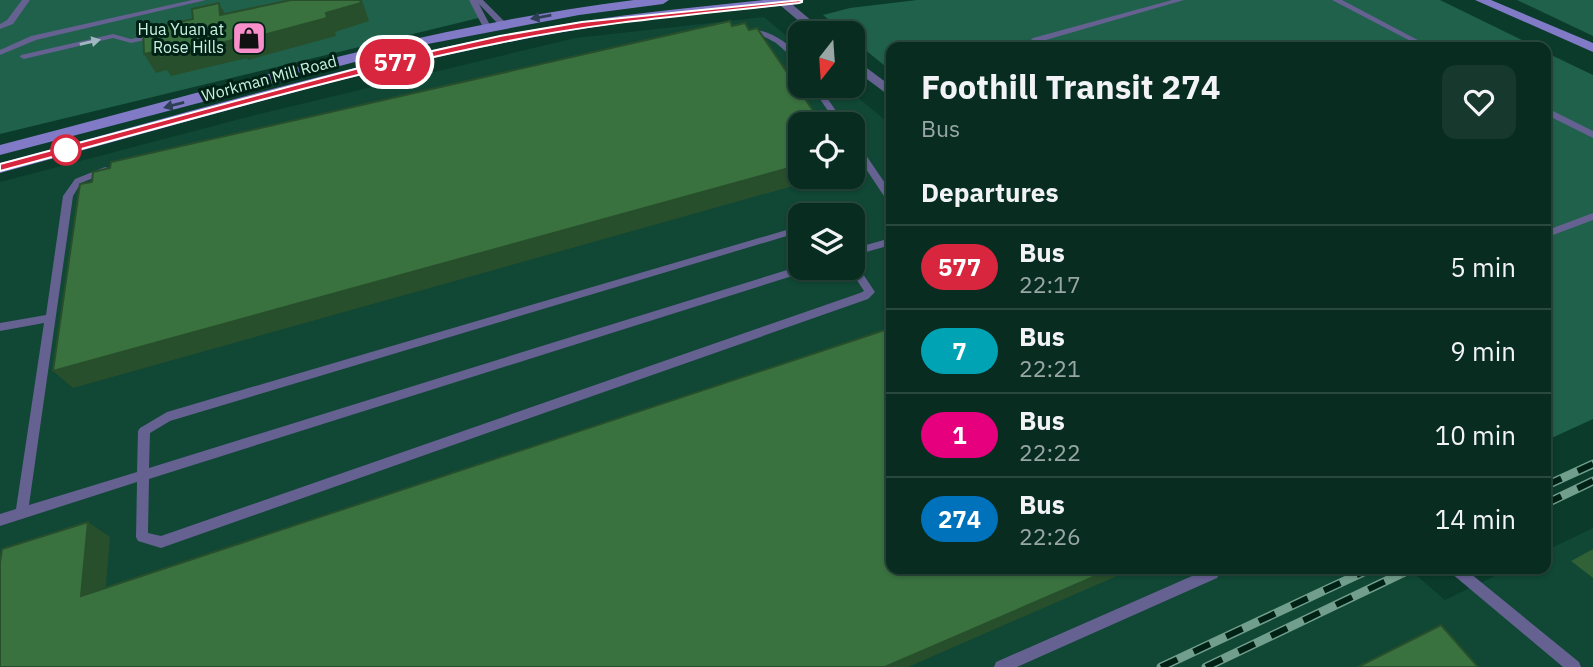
<!DOCTYPE html>
<style>
:root{--surface:#082c20;--page:#16382d;--text:#f1f3f6;--muted:#98a7a5;--line:#29483e}
body{margin:0;font-family:"IBM Plex Sans",sans-serif;background:var(--page);color:var(--text);height:100vh;display:flex;flex-direction:column;font-size:26px;white-space:nowrap}
*{box-sizing:border-box;margin:0}
p{font-size:23px;color:var(--muted)}
.icon{flex:none;width:38px;height:38px;fill:none;stroke:currentColor;stroke-width:2;stroke-linecap:round;stroke-linejoin:round}
.map{position:relative;flex:1;overflow:hidden}
.panel{position:absolute;left:886px;top:42px;width:665px;height:532px;display:flex;flex-direction:column;background:var(--surface);border-radius:14px;box-shadow:0 2px 5px #0004,0 0 0 2px var(--line)}
.panel>*{flex:none}
.badge{padding:0 14px;border-radius:23px;font-size:24px;line-height:46px}
.needle{width:46px;rotate:197deg}
.fabs{position:absolute;left:788px;top:21px;display:grid;gap:14px}
.fabs a{display:grid;place-items:center;width:77px;height:77px;border-radius:14px;background:var(--surface);box-shadow:0 2px 5px #0004,0 0 0 2px var(--line);font-size:35px}
.map>.badge{position:absolute;translate:-50% -50%;box-shadow:0 0 0 4px #fff}
h2{padding:0 35px;font-size:26px;line-height:63px}
.round{display:grid;place-items:center;flex:none;width:74px;height:74px;border-radius:14px;background:var(--page)}
.overview{display:flex;align-items:center;justify-content:space-between;height:119px;padding:0 35px}
h1{font-size:33px;font-weight:800;line-height:52px}
ul{padding:0;list-style:none}
li{display:flex;align-items:center;gap:21px;height:84px;padding:0 35px;border-top:2px solid var(--line)}
li div{flex:1}
li b{display:block;font-size:26px}
li em{font-style:normal}
li .badge{min-width:77px;font-weight:700;text-align:center}
.map>svg:first-child{display:block}
.built{fill:#104735;fill-rule:evenodd}
.green{fill:#20614b}
.lines{fill:none;stroke-linecap:round;stroke-linejoin:round}
.lane{fill:#656191;fill-rule:evenodd}
.street{fill:#656191;fill-rule:evenodd}
.secondary{fill:#817bc7;fill-rule:evenodd}
.rail-casing{stroke:#719e8d;stroke-width:9}
.rail{stroke:#002115;stroke-width:6;stroke-dasharray:18;stroke-linecap:butt}
.wall{fill:#316136}
.shaded-wall{fill:#284f2c}
.building{fill:#39713f;stroke:#284f2c;stroke-width:2}
.oneway{fill:#2d4053}
.oneway2{fill:#a1b8c0}
.line{fill:#d7263d;stroke:#fff;stroke-width:2}
.stop-dot{fill:#fff;stroke:#d7263d;stroke-width:3.5}
.labels{text-anchor:middle;stroke-width:6;stroke-linejoin:round;paint-order:stroke}
.far-poi-label{font-size:16px;fill:#c9f2e0;stroke:#002115;text-anchor:end}
.far-street-label{font-size:16px;fill:#c9f2e0;stroke:#002115}
</style>
<div class="map">
<svg width="1593" height="667" viewBox="0 0 1593 667">
<rect width="100%" height="100%" fill="#0a3b2b"/>
<path class="built" d="M764 17 800 47V86H844L891 125V569H1409L1445 600 1509 569H1545V551L1593 528V667H0V182L255 115 575 38ZM800 124H852V177H800ZM800 215H852V268H800Z"/>
<path class="green" d="M0 0H470L483 17 0 134Z
M917 0H1440L1536 47H891V71L852 39V33H845L823 15 850 8Z
M1517 0H1593V36Z
M1545 52 1593 75V419L1545 441Z"/>
<g class="lines">
<path class="lane" d="M22 0H30L13 24 0 29V24L7 20Z
M192 0H206L36 40 0 55V50L31 36Z
M469 0H483L507 24 500 26 479 4 491 27 484 29Z
M1172 0H1184L1039 42 1032 47H1023L1033 38Z
M1332 0H1342L1431 47H1422Z
M747 29C768 29 786 41 800 56V64L776 43 763 36 747 33Z
M157 33 161 35 160 37 131 43 113 38 24 59 20 57 21 55 113 34 131 39Z
M811 86H819L845 124H837Z
M1545 107 1593 131V138L1545 114Z
M852 138 855 139 891 192V203L888 202 852 148Z
M105 167 108 168V172L81 183 73 196 29 505 137 472 138 431 140 428 167 412 800 226V232L170 421 150 433 149 468 800 266V268H810L808 271 149 479 148 533 161 536 860 293 864 291 849 268H852V261L855 262 875 292 868 299 161 548 138 541 136 537 137 482 0 526V514L16 509 44 323 0 331V323L46 315 63 196 75 179Z
M1593 213V220L1545 238V231Z
M891 238V245L852 256V249Z
M1208 569H1223L1217 578 1017 667H994L996 662Z
M1450 569H1465L1579 662 1581 667H1563L1451 573Z"/>
<path class="street" d="M774 0H787L826 33H813Z
M852 57 891 86V97L852 68Z"/>
<path class="secondary" d="M634 0H669L663 4 579 15 412 47 0 155V145C210 91 418 27 634 0Z
M764 0H804L798 4C710 13 622 20 535 37 354 71 177 125 0 173V163C178 116 355 61 537 29 612 15 688 8 764 0Z
M1475 0H1491L1593 43V52Z"/>
<g class="rail-casing">
<path id="rail" d="M1545 486 1593 464
M1545 504 1593 481
M1161 667 1370 569
M1206 667 1411 569"/>
</g>
<use href="#rail" class="rail"/>
</g>
<path class="wall" d="M1593 549V578L1571 561Z"/>
<path class="shaded-wall" d="M360 0H362L369 21 335 32 336 36 248 60 247 58 171 76 167 70 156 73 144 54 158 51 237 39 326 13Z
M219 3 229 21 220 15Z
M800 165V177H825L73 388 53 371Z
M88 522 110 537 104 609 81 596Z
M1112 569H1133L908 667H885Z"/>
<path class="building" d="M291 0H360L361 3 326 13 327 18 237 42V39L159 58 158 51 144 54 143 30 193 19 192 9 219 3 220 15Z
M730 21 732 26 745 23 749 30 757 28 822 124H800V165L53 371 80 184 92 182 93 172 110 168 111 162Z
M891 328V569H1112L885 667H0V562L2 549 88 522 81 596Z
M1441 625 1478 667H1358Z"/>
<defs><path id="oneway-solid" d="M-6-.8H1V-3.2L6.5 0L1 3.2V.8H-6Z" transform="scale(1.75)"/></defs>
<g class="oneway">
<use href="#oneway-solid" transform="translate(541 17) rotate(170)"/>
<use href="#oneway-solid" transform="translate(174 105) rotate(165)"/>
</g>
<use class="oneway2" href="#oneway-solid" transform="translate(90 42) rotate(-13)"/>
<path class="line" d="M799 3C699 14 597 22 499 43 331 77 166 127 0 171V164L374 64 500 36 582 22 802 0V2Z"/>
<defs>
<g id="shop-square" transform="scale(1.75)"><rect x="-9" y="-9" width="18" height="18" rx="4" fill="#f98fca" stroke="#002115"/><path d="M-5-2.5h2.3a2.7 3.5 0 0 1 5.4 0H5L5.5 6h-11ZM-1.5-2.5h3a1.5 2.3 0 0 0-3 0Z" fill="#111"/></g>
</defs>
<g fill-rule="evenodd">
<use href="#shop-square" x="249" y="38"/>
</g>
<circle class="stop-dot" cx="66" cy="150" r="14"/>
<g class="labels">
<g class="far-poi-label">
<text x="224" y="35">Hua Yuan at<tspan x="224" dy="18">Rose Hills</tspan></text>
</g>
<g class="far-street-label">
<text transform="translate(269 78) rotate(-15)" y="6">Workman Mill Road</text>
</g>
</g>
</svg>
<div class="fabs">
<a><svg class="needle" viewBox="-14 -14 28 28"><path d="M0-13l5 13h-10z" fill="#e53935"/><path d="M0 13l5-13h-10z" fill="#98a7a5"/></svg></a>
<a><svg class="icon" aria-label="locate" viewBox="0 0 24 24"><circle cx="12" cy="12" r="6"/><path d="M12 2v4M12 18v4M2 12h4M18 12h4"/></svg></a>
<a><svg class="icon" aria-label="layers" viewBox="0 0 24 24"><path d="M12 4l9 5-9 5-9-5zM3 14l9 5 9-5"/></svg></a>
</div>
<b class="badge" style="left:395px;top:62px;background:#d7263d;color:#fff">577</b>
<section class="panel">
<div class="overview"><div><h1>Foothill Transit 274</h1><p>Bus</p></div><a class="round"><svg class="icon" aria-label="heart" viewBox="0 0 24 24"><path d="M12 20l-8-8c-3-5 5-10 8-4 3-6 11-1 8 4z"/></svg></a></div>
<h2>Departures</h2>
<ul>
<li><span class="badge" style="background:#d7263d;color:#fff">577</span><div><b>Bus</b><p>22:17</p></div><em>5 min</em></li>
<li><span class="badge" style="background:#00a3b4;color:#fff">7</span><div><b>Bus</b><p>22:21</p></div><em>9 min</em></li>
<li><span class="badge" style="background:#e6007e;color:#fff">1</span><div><b>Bus</b><p>22:22</p></div><em>10 min</em></li>
<li><span class="badge" style="background:#0072bc;color:#fff">274</span><div><b>Bus</b><p>22:26</p></div><em>14 min</em></li>
</ul>
</section>
</div>
